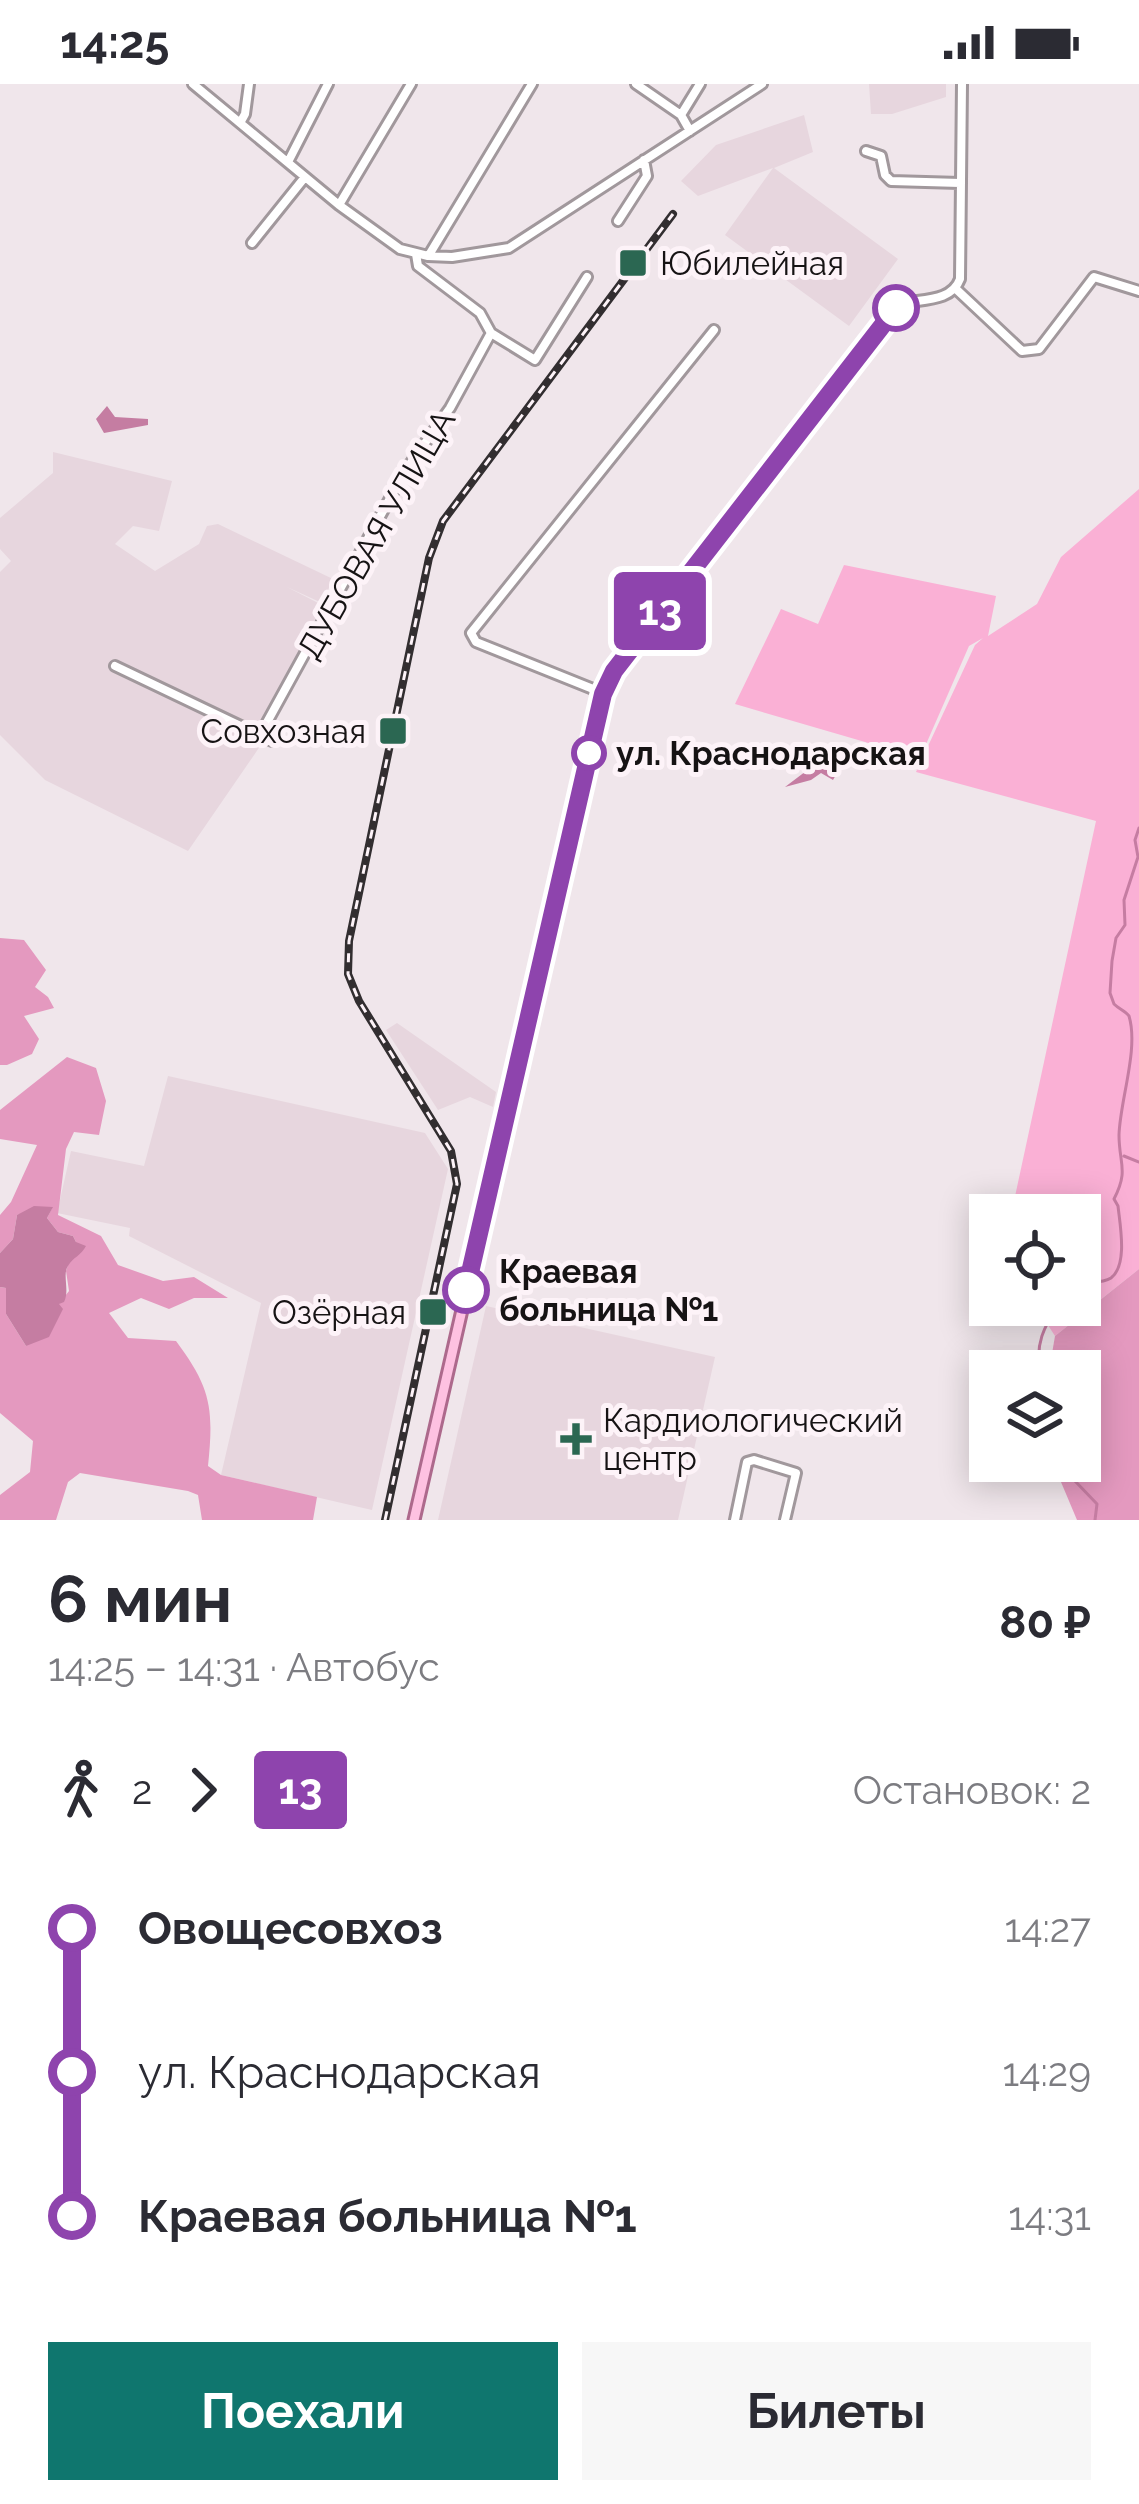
<!DOCTYPE html>
<html lang="ru">
<meta charset="utf-8">
<style>
:root{--surface:#fff;--page:#f7f7f7;--text:#2b2b33;--muted:#7c7c81;--accent:#0f766e}
body{margin:0;font-family:Raleway,sans-serif;background:var(--page);color:var(--text);height:100vh;display:flex;flex-direction:column;font-size:45px;white-space:nowrap}
*{box-sizing:border-box;margin:0}
p{font-size:39px;color:var(--muted)}
.icon{flex:none;width:66px;height:66px;fill:none;stroke:currentColor;stroke-width:2;stroke-linecap:round;stroke-linejoin:round}
.map{position:relative;height:1436px;overflow:hidden}
.drawer{display:flex;flex-direction:column;background:var(--surface);flex:1}
.drawer>*{flex:none}
.badge{padding:0 24px;border-radius:9px;font-size:42px;line-height:78px}
.controls{position:absolute;left:969px;top:1110px;display:grid;gap:24px}
.controls a{display:grid;place-items:center;width:132px;height:132px;border-radius:0px;background:var(--surface);box-shadow:0 6px 30px #0003;font-size:60px}
.map>.badge{position:absolute;translate:-50% -50%;box-shadow:0 0 0 6px #fff}
.legs{display:flex;align-items:center;gap:18px;height:132px;padding:0 48px;font-size:39px}
.legs p{margin-inline-start:auto}
.headline{display:flex;align-items:center;justify-content:space-between;height:204px;padding:0 48px}
h1{font-size:66px;font-weight:700;line-height:90px}
.primary-button{display:flex;gap:24px;margin-top:auto;padding:24px 48px}
.primary-button a{flex:1;height:138px;border-radius:0px;background:var(--accent);color:#fff;font-size:48px;font-weight:700;line-height:138px;text-align:center}
.primary-button a+a{background:var(--page);color:var(--text)}
ul{padding:0 48px;list-style:none}
li{display:flex;align-items:center;gap:42px;height:144px;font-size:45px}
li i{display:grid;place-items:center;width:18px;height:100%;margin:0 15px;background:currentColor}
li i::after{content:'';width:30px;height:30px;margin:-15px;border:9px solid;border-radius:50%;background:var(--surface)}
li p{margin-inline-start:auto}
li:first-child i{background:linear-gradient(#0000 50%,currentColor 0)}
li:last-child i{background:linear-gradient(currentColor 50%,#0000 0)}
.status{display:flex;justify-content:space-between;align-items:center;height:84px;padding:0 60px;background:var(--surface);direction:ltr}
.status svg{height:33px;fill:currentColor}
.map>svg:first-child{display:block}
.built{fill:#e7d6de}
.green{fill:#fab0d5}
.forest{fill:#e499bf}
.water{fill:#c57da2}
.lines{fill:none;stroke-linecap:round;stroke-linejoin:round}
.stream{stroke:#c57da2;stroke-width:3}
.minor-casing{stroke:#a1989c;stroke-width:14}
.major-casing{stroke:#ad698c;stroke-width:15}
.minor{stroke:#fff;stroke-width:8}
.major{stroke:#fec1e1;stroke-width:9}
.rail-casing{stroke:#322e30;stroke-width:8}
.rail{stroke:#fdf3f8;stroke-width:3;stroke-dasharray:9;stroke-linecap:butt}
.line-1-casing{stroke:#fff;stroke-width:27}
.line-1{stroke:#8e44ad;stroke-width:18}
.poi-dot{fill:#2b6752;stroke:#fdf3f8;stroke-width:4.5}
.stop-1-dot{fill:#fff;stroke:#8e44ad;stroke-width:6}
.labels{text-anchor:middle;stroke-width:10;stroke-linejoin:round;paint-order:stroke}
.poi-label{font-size:33px;fill:#161314;stroke:#fdf3f8;text-anchor:start}
.street-label{font-size:33px;fill:#161314;stroke:#fdf3f8}
.stop-label{font-size:33px;font-weight:bold;fill:#161314;stroke:#fdf3f8;text-anchor:start}
</style>
<div class="status"><b>14:25</b><svg viewBox="0 0 49 12"><path d="M0 12V9h3v3zM5 12V6h3v6zM10 12V3h3v9zM15 12V0h3v12zM26 1h20v11H26zM47 4h2v5h-2z"/></svg></div>
<div class="map">
<svg width="1139" height="1436" viewBox="0 0 1139 1436">
<rect width="100%" height="100%" fill="#f0e6eb"/>
<path class="built" d="M869 0H946V13L892 30H871Z
M804 31 813 68 774 84 898 175 849 242 725 151 773 84 698 112 681 97 716 61Z
M53 368 172 397 159 447 133 442 115 460 155 487 199 460 207 442 218 440 333 495 322 519 287 503 322 521 259 647 123 580 120 588 263 658 188 767 45 696 0 651V488L11 477 0 465V434L53 389Z
M397 939 496 1008 493 1023 470 1013 438 1026 386 946Z
M168 992 425 1049 448 1085 372 1426 221 1391 261 1219 129 1152 130 1144 57 1129 71 1067 144 1082Z
M486 1222 715 1273 678 1436H438Z"/>
<path class="green" d="M1139 405V1185L1055 1252 1035 1221H1080V1131H1011L1096 737 916 688 975 561 983 554 969 562 920 674 735 620 781 525 818 540 844 481 996 512 988 552 1037 520 1061 473Z"/>
<path class="forest" d="M0 854 24 856 46 886 35 903 48 913 54 924 24 932 39 955 32 970 7 981H0Z
M67 973 96 984 106 1017 99 1051 74 1048 66 1065 58 1131 101 1152 118 1181 163 1197 194 1193 228 1214H194L169 1225 141 1214 109 1229 128 1254 176 1257C211 1304 214 1324 208 1382L221 1391 317 1413 313 1436H202L198 1411 188 1407 80 1389 68 1398 56 1436H0V1411L30 1388 33 1357 0 1329V1203L6 1204V1230L26 1262 69 1207 66 1187 76 1158 73 1152 58 1148 47 1134 52 1124 17 1131 13 1155 0 1169V1131L11 1118 37 1061 0 1055V1026Z
M1139 1185V1436H1077L1061 1398 1058 1377H1080V1287H1049L1055 1252Z"/>
<path class="water" d="M107 322 115 333 148 335V341L104 349 96 335Z
M837 673 844 677 833 696 821 689 811 696 785 703 822 675Z
M34 1122 53 1123 47 1134 58 1148 73 1152 76 1158 86 1162C81 1172 73 1173 68 1182 62 1191 70 1206 64 1218L59 1220 63 1225 49 1253 26 1262 6 1230V1204L0 1203V1169L13 1155 17 1131Z"/>
<g class="lines">
<path class="stream" d="M1124 1072 1139 1078
M1080 1199C1090 1197 1102 1200 1111 1194 1128 1181 1120 1141 1118 1122L1114 1115C1129 1086 1119 1080 1119 1051 1120 1016 1139 965 1129 932 1125 927 1119 925 1114 920L1110 909 1112 877 1116 854 1125 841 1124 816 1138 773 1135 756 1139 744
M1040 1287C1035 1260 1044 1243 1058 1221
M1067 1377 1075 1397 1097 1420 1095 1436"/>
<g class="minor-casing">
<path id="minor" d="M193 0 339 121 400 165 428 172 452 173 509 164 762 0
M636 0 681 31 690 47
M681 31 700 0
M240 39 245 30 249 0
M866 67 881 72 885 91 891 97 960 99
M288 78 328 0
M339 121 411 0
M618 137 647 92 644 76
M252 159 305 93
M416 170 418 182 480 229 491 249 535 276 587 193
M429 171 532 0
M956 205 1022 267 1039 265 1094 193 1139 207
M904 219C924 215 952 217 960 195L962 0
M115 582 272 657
M603 609 476 558 471 549 714 246
M260 651 405 387 450 324 491 249
M735 1436 747 1378 754 1376 796 1389 785 1436"/>
</g>
<g class="major-casing">
<path id="major" d="M414 1436 603 609 613 587 888 231 904 219"/>
</g>
<use href="#minor" class="minor"/>
<use href="#major" class="major"/>
<g class="rail-casing">
<path id="rail" d="M385 1436 457 1100 451 1067 359 917 348 890 349 857 429 474 443 437 673 130"/>
</g>
<use href="#rail" class="rail"/>
</g>
<g class="lines">
<g class="line-1-casing">
<path id="line-1" d="M466 1206 603 610 614 587 896 224"/>
</g>
<use href="#line-1" class="line-1"/>
</g>
<g class="poi-dot">
<rect x="618" y="164" width="30" height="30" rx="6"/>
<rect x="378" y="632" width="30" height="30" rx="6"/>
<rect x="418" y="1213" width="30" height="30" rx="6"/>
<path d="M570 1337h12v12h12v12h-12v12h-12v-12h-12v-12h12z"/>
</g>
<g class="stop-1-dot">
<circle cx="896" cy="224" r="21"/>
<circle cx="589" cy="669" r="15"/>
<circle cx="466" cy="1206" r="21"/>
</g>
<g class="labels">
<g class="poi-label">
<text x="660" y="191">Юбилейная</text>
<text x="366" y="659" text-anchor="end">Совхозная</text>
<text x="406" y="1240" text-anchor="end">Озёрная</text>
<text x="603" y="1348">Кардиологический<tspan x="603" dy="38">центр</tspan></text>
</g>
<g class="street-label">
<text transform="translate(376 450) rotate(-60)" y="12">ДУБОВАЯ УЛИЦА</text>
</g>
<g class="stop-label">
<text x="616" y="681">ул. Краснодарская</text>
<text x="499" y="1199">Краевая<tspan x="499" dy="38">больница №1</tspan></text>
</g>
</g>
</svg>
<div class="controls">
<a><svg class="icon" aria-label="locate" viewBox="0 0 24 24"><circle cx="12" cy="12" r="6"/><path d="M12 2v4M12 18v4M2 12h4M18 12h4"/></svg></a>
<a><svg class="icon" aria-label="layers" viewBox="0 0 24 24"><path d="M12 4l9 5-9 5-9-5zM3 14l9 5 9-5"/></svg></a>
</div>
<b class="badge" style="left:660px;top:527px;background:#8e44ad;color:#fff">13</b>
</div>
<section class="drawer">
<div class="headline"><div><h1>6 мин</h1><p>14:25 – 14:31 · Автобус</p></div><b>80 ₽</b></div>
<div class="legs"><svg class="icon" aria-label="walk" viewBox="0 0 24 24"><circle cx="13" cy="4" r="2"/><path d="M13 8l-2 6 4 7M11 14l-3 7M7 12l3-4h3l4 4"/></svg>2<svg class="icon" aria-label="forward" viewBox="0 0 24 24"><path d="M9 5l7 7-7 7"/></svg><b class="badge" style="background:#8e44ad;color:#fff">13</b><p>Остановок: 2</p></div>
<ul>
<li><i style="color:#8e44ad"></i><b>Овощесовхоз</b><p>14:27</p></li>
<li><i style="color:#8e44ad"></i><span>ул. Краснодарская</span><p>14:29</p></li>
<li><i style="color:#8e44ad"></i><b>Краевая больница №1</b><p>14:31</p></li>
</ul>
<div class="primary-button"><a>Поехали</a><a>Билеты</a></div>
</section>
